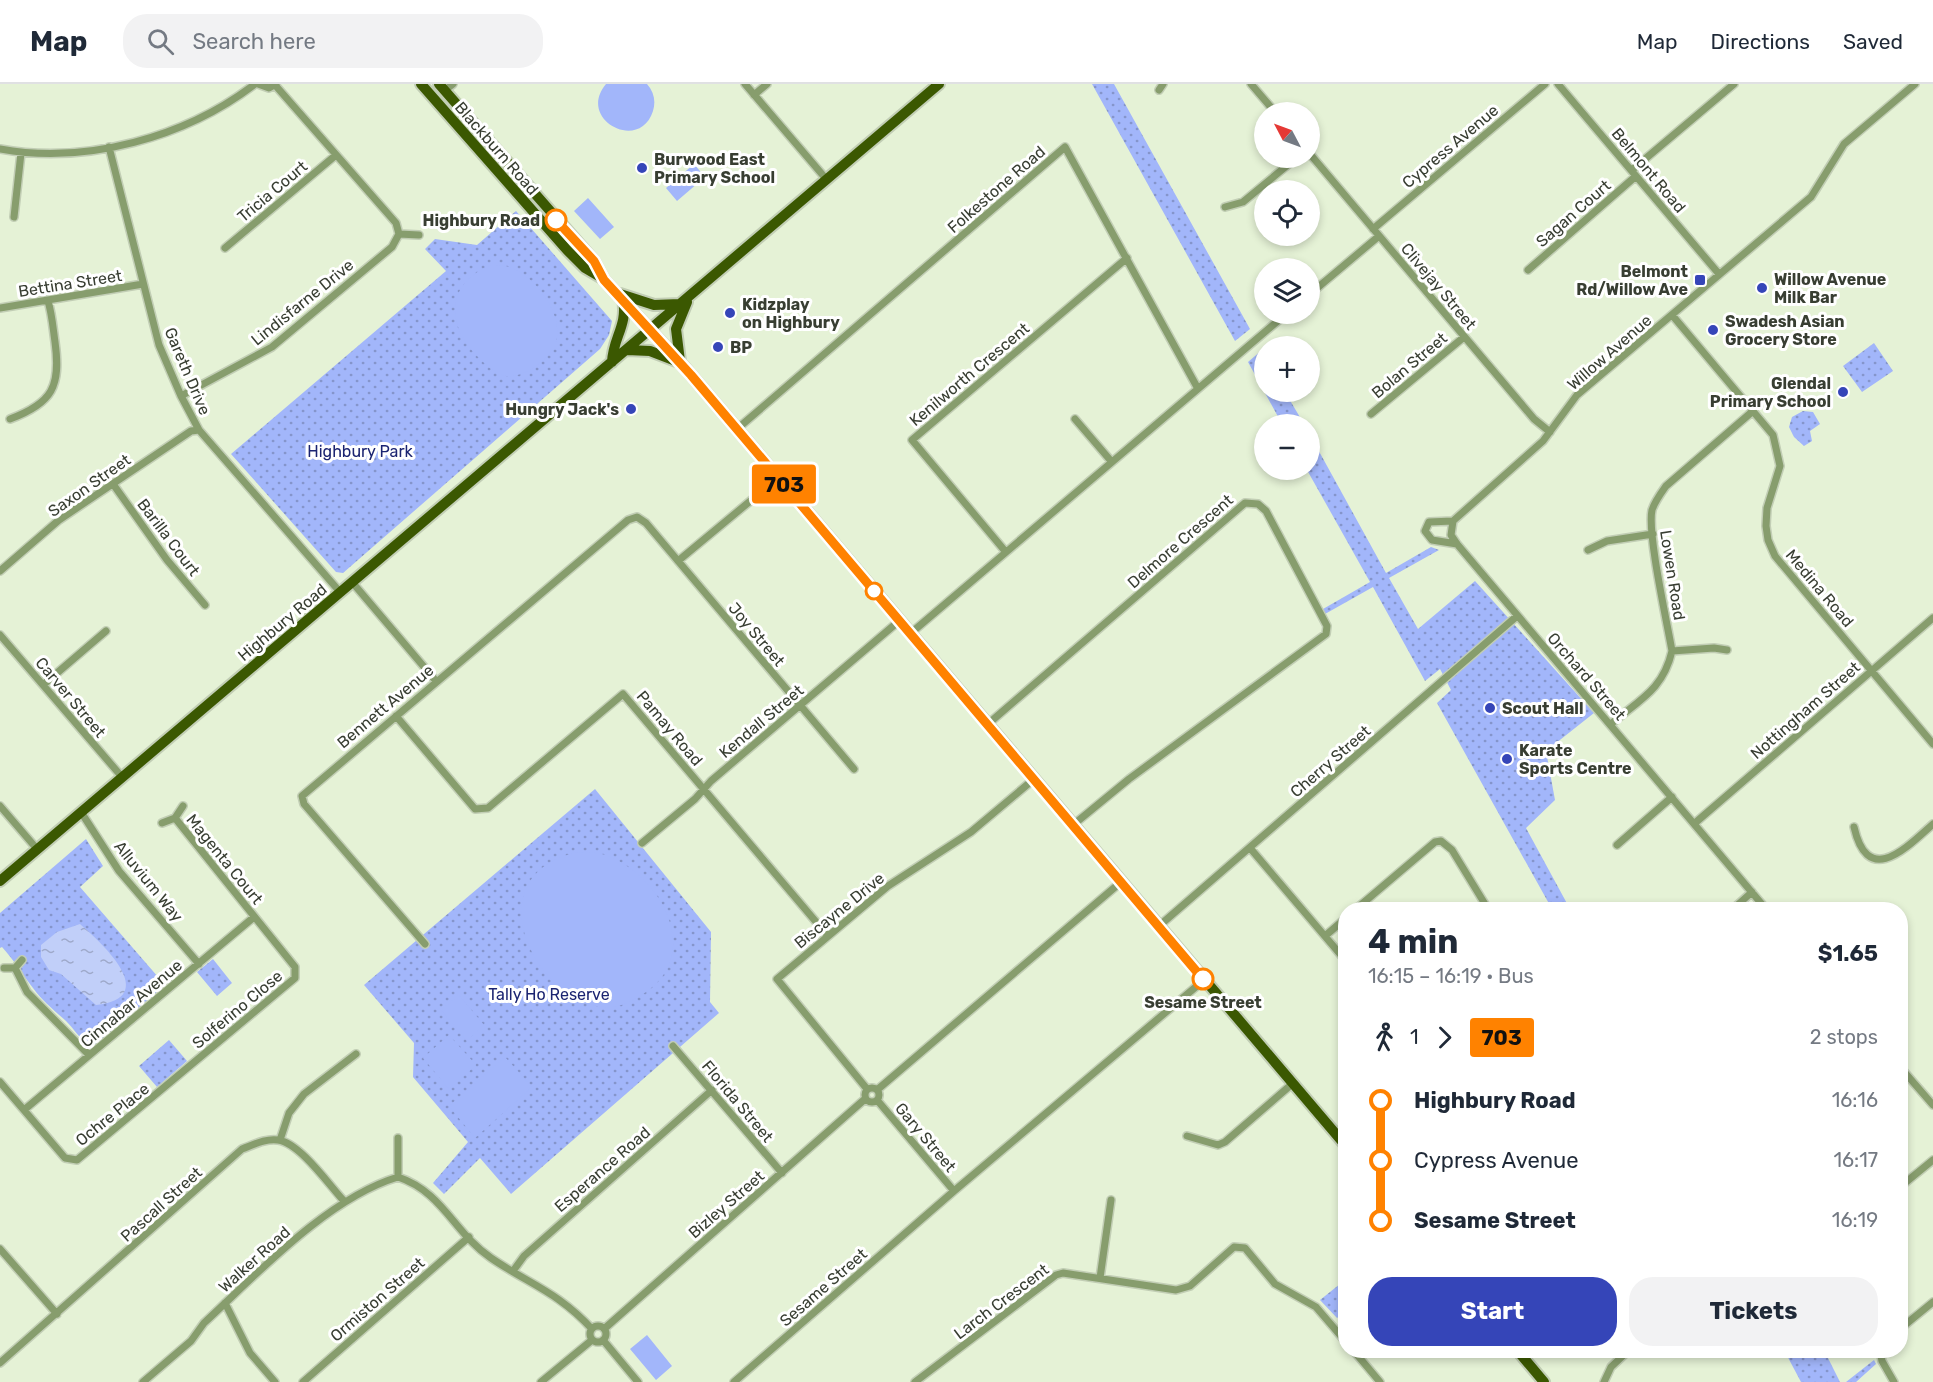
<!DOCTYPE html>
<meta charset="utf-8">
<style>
:root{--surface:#fff;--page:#f2f2f3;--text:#1f2937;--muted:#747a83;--line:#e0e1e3;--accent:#3545b8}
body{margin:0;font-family:Rubik,sans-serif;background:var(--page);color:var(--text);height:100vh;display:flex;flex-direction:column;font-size:22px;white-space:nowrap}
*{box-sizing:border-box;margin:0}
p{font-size:20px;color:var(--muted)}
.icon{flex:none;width:33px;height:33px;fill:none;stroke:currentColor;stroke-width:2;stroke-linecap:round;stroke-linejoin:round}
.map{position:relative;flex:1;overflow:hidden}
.drawer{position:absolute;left:1338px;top:818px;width:570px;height:456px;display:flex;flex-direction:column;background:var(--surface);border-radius:24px;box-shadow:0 3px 9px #0003}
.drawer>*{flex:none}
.badge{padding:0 12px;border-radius:4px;font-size:21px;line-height:39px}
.needle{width:39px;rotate:311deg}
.fabs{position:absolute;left:1254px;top:18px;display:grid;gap:12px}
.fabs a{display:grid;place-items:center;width:66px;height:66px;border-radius:50%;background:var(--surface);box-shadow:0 3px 9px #0003;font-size:30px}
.map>.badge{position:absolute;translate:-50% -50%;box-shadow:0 0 0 3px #fff}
.legs{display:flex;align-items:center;gap:9px;height:66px;padding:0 30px;font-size:20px}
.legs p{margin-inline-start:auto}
.summary{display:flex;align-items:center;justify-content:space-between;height:102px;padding:0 30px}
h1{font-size:33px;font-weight:700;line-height:45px}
.cta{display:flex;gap:12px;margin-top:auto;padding:12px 30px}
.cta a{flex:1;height:69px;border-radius:24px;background:var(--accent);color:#fff;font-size:24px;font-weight:700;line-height:69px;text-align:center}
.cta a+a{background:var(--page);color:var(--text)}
ul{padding:0 30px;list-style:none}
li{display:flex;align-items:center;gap:21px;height:60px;font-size:22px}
li i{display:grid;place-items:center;width:9px;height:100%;margin:0 8px;background:currentColor}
li i::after{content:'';width:15px;height:15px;margin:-8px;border:4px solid;border-radius:50%;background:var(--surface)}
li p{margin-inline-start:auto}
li:first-child i{background:linear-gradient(#0000 50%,currentColor 0)}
li:last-child i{background:linear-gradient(currentColor 50%,#0000 0)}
header{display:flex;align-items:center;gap:36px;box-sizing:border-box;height:84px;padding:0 30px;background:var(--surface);border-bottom:2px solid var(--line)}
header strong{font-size:28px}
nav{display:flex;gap:33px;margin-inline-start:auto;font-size:21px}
.search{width:420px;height:54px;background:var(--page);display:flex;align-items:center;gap:15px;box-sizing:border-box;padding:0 21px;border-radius:24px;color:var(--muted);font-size:22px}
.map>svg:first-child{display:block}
.grass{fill:url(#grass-dots)}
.garden{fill:#a2b6fa}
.water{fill:url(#water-ripples)}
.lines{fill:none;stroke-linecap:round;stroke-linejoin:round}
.street-casing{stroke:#c2ceb5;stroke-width:10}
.primary-casing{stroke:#c2ceb5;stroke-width:14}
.street{stroke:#879d6d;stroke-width:7}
.primary{stroke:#3b5801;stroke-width:10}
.line-1-casing{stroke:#fff;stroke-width:14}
.line-1{stroke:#ff8200;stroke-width:9}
.poi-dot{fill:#3545b8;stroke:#fff;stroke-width:2}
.stop-1-dot{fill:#fff;stroke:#ff8200;stroke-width:3}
.labels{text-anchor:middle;stroke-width:6;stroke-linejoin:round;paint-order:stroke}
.street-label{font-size:16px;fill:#383e32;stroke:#fff}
.poi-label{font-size:16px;font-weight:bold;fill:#383e32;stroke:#fff;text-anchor:start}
.stop-label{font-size:16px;font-weight:bold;fill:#383e32;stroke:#fff;text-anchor:end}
.park-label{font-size:16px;fill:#1b2471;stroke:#fff}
</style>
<header>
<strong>Map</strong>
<div class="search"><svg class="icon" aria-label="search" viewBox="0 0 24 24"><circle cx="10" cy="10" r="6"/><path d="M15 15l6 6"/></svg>Search here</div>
<nav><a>Map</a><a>Directions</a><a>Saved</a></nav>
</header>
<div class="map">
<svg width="1933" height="1298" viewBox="0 0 1933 1298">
<defs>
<pattern id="grass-dots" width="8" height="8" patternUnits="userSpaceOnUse" patternTransform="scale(1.5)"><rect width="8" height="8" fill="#a2b6fa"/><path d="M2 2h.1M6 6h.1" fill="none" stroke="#8595cb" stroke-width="1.8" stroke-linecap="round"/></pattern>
<pattern id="water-ripples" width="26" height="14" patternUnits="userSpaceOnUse" patternTransform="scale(1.5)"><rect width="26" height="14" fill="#c1cff9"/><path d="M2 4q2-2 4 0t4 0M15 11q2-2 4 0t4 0" fill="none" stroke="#9ea9ca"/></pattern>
</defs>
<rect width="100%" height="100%" fill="#e5f2d6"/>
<path class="grass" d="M1092 0H1114L1250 245 1235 257Z
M516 127 612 237 609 251 600 265 343 489 336 488 231 370 446 187 425 165 435 155 477 161Z
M1874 259 1893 287 1862 308 1843 282Z
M1262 266 1264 308H1285L1304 340H1282L1248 278Z
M1803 327 1813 328 1820 340 1810 347 1812 357 1804 362 1794 353 1789 343 1792 333Z
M1310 351 1386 489 1431 463 1439 466 1389 494 1418 545 1475 497 1594 629 1546 667 1555 716 1526 744 1570 825H1552L1437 619 1451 606 1440 585 1425 597 1373 503 1325 530 1323 525 1370 498 1307 386Z
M595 705 711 848 710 918 719 929 511 1110 480 1074 444 1110 433 1099 468 1058 413 993 414 959 364 901Z
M86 755 103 782 80 803 165 901 95 961H87C79 953 73 944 66 937 54 926 42 917 33 904 22 890 14 876 2 863L0 864V829Z
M213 875 232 899 217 912 197 888Z
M169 956 187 977 157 1003 139 982Z
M1345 1196V1228L1337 1234 1320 1216Z
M1784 1266H1824L1840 1298H1801Z
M1874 1276 1876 1280 1856 1298H1846Z"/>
<path class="garden" d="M606 0H647C654 8 656 17 653 27 640 69 576 36 606 0Z
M694 80 705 93 677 117 666 104Z
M588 114 614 143 600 155 574 127Z
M491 181C497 181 504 181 509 183 538 192 574 243 549 270 540 281 521 294 506 292 497 291 486 281 480 275 446 243 444 200 491 181Z
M578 768C586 769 597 768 605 771 659 789 704 868 646 908 637 914 624 922 613 923 540 928 468 792 578 768Z
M459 911 484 941 467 957 441 926Z
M449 951 476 981 449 1005 423 974Z
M505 973 532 1003 475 1054 449 1022Z
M647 1251 672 1282 656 1296 630 1265Z"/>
<path class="water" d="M80 840C102 859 162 914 96 921L61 890 49 886 41 873V861L57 848Z"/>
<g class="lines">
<g class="street-casing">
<path id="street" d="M258 0 269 4 276 0
M745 0 827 96
M1251 0 1275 28
M1558 0 1719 190
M1159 6 1163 0
M444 7 453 0
M754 11 767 0
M109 63 159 261 181 312 199 346 340 508
M0 65C86 81 186 53 255 0
M1310 70 1534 335 1550 348
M1632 86 1734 0
M1225 123 1243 118 1296 74
M14 133 21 69
M1373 145 1545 0
M399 150 419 151
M225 164 336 71
M1528 186 1636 92
M1310 210 1379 152
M0 224 143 200
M1672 231 1773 351 1780 382 1767 424 1766 442 1768 456 1775 472 1933 660
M181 312 272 263 392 163 399 150 396 139 275 1
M1371 330 1464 253
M10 335C53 319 61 302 55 258 53 244 52 230 48 217
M1075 335 1111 377
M737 345 1065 63 1197 303
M113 400 167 476 205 521
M1453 437 1543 357 1577 311 1811 113 1844 60 1915 0
M1453 437 1451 451 1457 460 1766 825
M1453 437 1429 438 1425 447 1432 456 1457 460
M1588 466 1607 457 1653 450
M1005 467 912 356 1127 174
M678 477 778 394
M0 487 59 436 191 347 199 346
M352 498 436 597
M911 549 1286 230
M0 551 122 693
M1672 567 1714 564 1727 566
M43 601 106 547
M396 632 475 725 488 724 623 610 828 852
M988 640 1245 419 1258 420 1266 427 1327 542 1326 550 1129 695 1073 741
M1611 640C1639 616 1663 606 1672 567 1667 538 1647 449 1652 426 1655 417 1661 409 1666 402L1753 327
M0 722 37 765
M81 728 119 787 199 880
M162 739 175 734 183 722
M1695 739 1933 534
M1854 743C1868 804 1906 764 1933 740
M642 759 695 715 711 697 899 537
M1617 761 1672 713
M1250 764 1346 877
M1356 825 1435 758 1441 757 1452 766 1488 825
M1733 825 1752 808
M1159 842 1517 532
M1325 852 1346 834
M425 860 304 720 302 712 628 436 637 433 646 439 854 685
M4 884H15L22 876
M15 884 27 908 89 971
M673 962 782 1089
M1900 983 1933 1021
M0 998 65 1074 77 1076 295 894V883L175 734
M865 1011a7 7 0 1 1 14 0a7 7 0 1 1-14 0Z
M867 1005 777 895 888 802 971 748 1034 695
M877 1006 1121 798
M877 1016 954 1107
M24 1026 254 833
M1187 1052 1218 1061 1225 1058 1292 1000
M280 1056 289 1029 304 1010 356 970
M398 1093C443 1108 454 1149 491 1174 529 1200 558 1208 592 1245
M398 1093V1054
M1900 1103 1933 1076
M0 1165 57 1230
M513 1187 524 1172 712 1006
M1100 1194 1111 1116
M225 1219 250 1269 275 1298
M590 1250a8 8 0 1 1 16 0a8 8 0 1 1-16 0Z
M604 1245 865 1015
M1900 1245 1933 1218
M603 1256 638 1298
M1353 1266 1380 1298
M1880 1266 1882 1277 1894 1298
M0 1279 242 1065C253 1061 266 1054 278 1056 300 1059 329 1101 344 1117
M143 1298 191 1257 204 1239C258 1189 328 1114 398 1093
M303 1298 469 1153
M541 1298 592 1256
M734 1298 954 1107 1204 896
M915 1298 1056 1191 1063 1189 1176 1206 1190 1202 1234 1163 1245 1164 1275 1200 1316 1223 1346 1258
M1604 1298 1611 1283 1629 1266"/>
</g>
<g class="primary-casing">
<path id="primary" d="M421 0 567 166 585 184 602 194
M439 0 594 177 604 196 686 285 1346 1062
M620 210 654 221 680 220
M627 266 650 267 676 277
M680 277 676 245 687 218
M612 278C613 253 628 242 623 215
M0 797 939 0
M1517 1266 1544 1298"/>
</g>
<use href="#street" class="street"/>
<use href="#primary" class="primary"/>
</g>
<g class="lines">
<g class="line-1-casing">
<path id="line-1" d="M556 136 594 177 604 196 691 291 1203 895"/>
</g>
<use href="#line-1" class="line-1"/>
</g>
<g class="poi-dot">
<circle cx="642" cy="84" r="6"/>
<rect x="1694" y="190" width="12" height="12" rx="3"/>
<circle cx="1762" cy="204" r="6"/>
<circle cx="730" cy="229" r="6"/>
<circle cx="1713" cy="246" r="6"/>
<circle cx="718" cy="263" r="6"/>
<circle cx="1843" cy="308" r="6"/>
<circle cx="631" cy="325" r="6"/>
<circle cx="1490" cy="624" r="6"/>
<circle cx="1507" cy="675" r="6"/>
</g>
<g class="stop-1-dot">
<circle cx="556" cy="136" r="10"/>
<circle cx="874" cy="507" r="8"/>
<circle cx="1203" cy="895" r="10"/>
</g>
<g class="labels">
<g class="street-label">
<text transform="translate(1450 62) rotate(-40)" y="6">Cypress Avenue</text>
<text transform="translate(497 64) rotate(49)" y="6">Blackburn Road</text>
<text transform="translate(1649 86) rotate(50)" y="6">Belmont Road</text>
<text transform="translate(996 105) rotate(-41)" y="6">Folkestone Road</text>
<text transform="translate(272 107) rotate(-40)" y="6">Tricia Court</text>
<text transform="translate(1573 129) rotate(-41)" y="6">Sagan Court</text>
<text transform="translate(70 199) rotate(-9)" y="6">Bettina Street</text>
<text transform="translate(1439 202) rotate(50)" y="6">Clivejay Street</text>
<text transform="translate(302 218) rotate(-39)" y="6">Lindisfarne Drive</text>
<text transform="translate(1609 268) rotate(-41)" y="6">Willow Avenue</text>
<text transform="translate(1409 281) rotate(-40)" y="6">Bolan Street</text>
<text transform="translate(188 287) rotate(67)" y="6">Gareth Drive</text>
<text transform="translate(969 290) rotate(-40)" y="6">Kenilworth Crescent</text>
<text transform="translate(89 401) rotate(-35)" y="6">Saxon Street</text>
<text transform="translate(169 453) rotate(53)" y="6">Barilla Court</text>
<text transform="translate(1180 457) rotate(-41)" y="6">Delmore Crescent</text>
<text transform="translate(1673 491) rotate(81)" y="6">Lowen Road</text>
<text transform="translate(1820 504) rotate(50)" y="6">Medina Road</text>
<text transform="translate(282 538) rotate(-40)" y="6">Highbury Road</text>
<text transform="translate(757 550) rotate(50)" y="6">Joy Street</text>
<text transform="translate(1587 592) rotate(49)" y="6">Orchard Street</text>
<text transform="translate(71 613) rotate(50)" y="6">Carver Street</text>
<text transform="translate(385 622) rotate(-40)" y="6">Bennett Avenue</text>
<text transform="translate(1805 626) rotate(-41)" y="6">Nottingham Street</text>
<text transform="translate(761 637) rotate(-40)" y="6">Kendall Street</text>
<text transform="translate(670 644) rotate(50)" y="6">Pamay Road</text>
<text transform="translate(1330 677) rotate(-41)" y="6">Cherry Street</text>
<text transform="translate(225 775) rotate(51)" y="6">Magenta Court</text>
<text transform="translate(149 797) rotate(51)" y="6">Alluvium Way</text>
<text transform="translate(839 826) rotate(-39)" y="6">Biscayne Drive</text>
<text transform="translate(131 919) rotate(-40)" y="6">Cinnabar Avenue</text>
<text transform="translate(237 925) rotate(-40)" y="6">Solferino Close</text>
<text transform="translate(738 1017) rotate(50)" y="6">Florida Street</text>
<text transform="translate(112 1030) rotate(-39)" y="6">Ochre Place</text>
<text transform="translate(926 1053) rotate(50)" y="6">Gary Street</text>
<text transform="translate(602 1085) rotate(-41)" y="6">Esperance Road</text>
<text transform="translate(161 1120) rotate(-42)" y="6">Pascall Street</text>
<text transform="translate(726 1120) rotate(-41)" y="6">Bizley Street</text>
<text transform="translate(254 1175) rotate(-42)" y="6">Walker Road</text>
<text transform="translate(823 1203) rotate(-41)" y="6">Sesame Street</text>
<text transform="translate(377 1215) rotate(-41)" y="6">Ormiston Street</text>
<text transform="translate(1001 1217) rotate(-37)" y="6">Larch Crescent</text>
</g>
<g class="poi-label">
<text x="654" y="81">Burwood East<tspan x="654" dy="18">Primary School</tspan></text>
<text x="1688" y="193" text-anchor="end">Belmont<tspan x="1688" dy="18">Rd/Willow Ave</tspan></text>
<text x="1774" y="201">Willow Avenue<tspan x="1774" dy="18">Milk Bar</tspan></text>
<text x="742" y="226">Kidzplay<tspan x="742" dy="18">on Highbury</tspan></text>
<text x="1725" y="243">Swadesh Asian<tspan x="1725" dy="18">Grocery Store</tspan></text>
<text x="730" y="269">BP</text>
<text x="1831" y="305" text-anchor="end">Glendal<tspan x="1831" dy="18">Primary School</tspan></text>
<text x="619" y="331" text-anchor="end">Hungry Jack's</text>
<text x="1502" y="630">Scout Hall</text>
<text x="1519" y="672">Karate<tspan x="1519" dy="18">Sports Centre</tspan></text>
</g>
<g class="stop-label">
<text x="540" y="142">Highbury Road</text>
<text x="1203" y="924" text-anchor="middle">Sesame Street</text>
</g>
<g class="park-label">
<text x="360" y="373">Highbury Park</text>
<text x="549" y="916">Tally Ho Reserve</text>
</g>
</g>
</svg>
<div class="fabs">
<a><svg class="needle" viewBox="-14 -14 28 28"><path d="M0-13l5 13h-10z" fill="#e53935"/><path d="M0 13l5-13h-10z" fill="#747a83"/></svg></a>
<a><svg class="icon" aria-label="locate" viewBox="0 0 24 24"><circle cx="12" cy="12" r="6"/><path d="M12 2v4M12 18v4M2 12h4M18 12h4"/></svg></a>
<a><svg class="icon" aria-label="layers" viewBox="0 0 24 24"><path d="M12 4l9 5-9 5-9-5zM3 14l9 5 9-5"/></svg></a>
<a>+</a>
<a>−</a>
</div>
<b class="badge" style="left:784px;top:400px;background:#ff8200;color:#111">703</b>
<section class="drawer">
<div class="summary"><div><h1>4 min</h1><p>16:15 – 16:19 · Bus</p></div><b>$1.65</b></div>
<div class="legs"><svg class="icon" aria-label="walk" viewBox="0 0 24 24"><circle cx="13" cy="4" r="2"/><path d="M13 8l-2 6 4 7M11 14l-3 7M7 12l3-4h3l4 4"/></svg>1<svg class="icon" aria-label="forward" viewBox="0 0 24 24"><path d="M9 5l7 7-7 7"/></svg><b class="badge" style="background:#ff8200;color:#111">703</b><p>2 stops</p></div>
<ul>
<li><i style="color:#ff8200"></i><b>Highbury Road</b><p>16:16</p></li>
<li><i style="color:#ff8200"></i><span>Cypress Avenue</span><p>16:17</p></li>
<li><i style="color:#ff8200"></i><b>Sesame Street</b><p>16:19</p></li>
</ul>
<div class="cta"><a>Start</a><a>Tickets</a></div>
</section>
</div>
